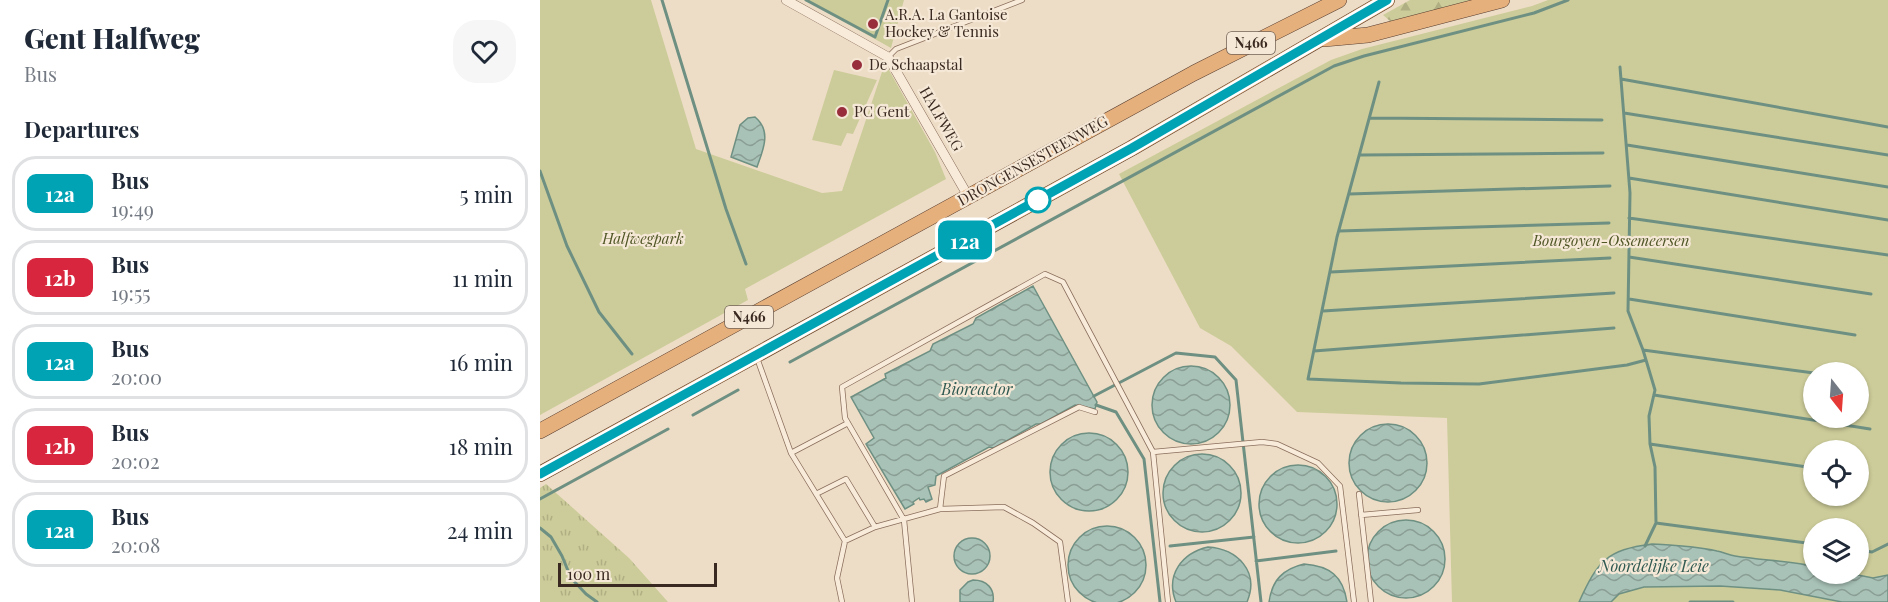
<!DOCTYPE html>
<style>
:root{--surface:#fff;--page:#f6f6f7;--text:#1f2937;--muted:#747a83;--line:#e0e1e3}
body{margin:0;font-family:"Playfair Display",serif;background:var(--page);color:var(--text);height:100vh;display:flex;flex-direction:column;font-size:22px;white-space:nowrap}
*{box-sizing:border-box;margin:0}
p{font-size:20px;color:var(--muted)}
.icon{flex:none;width:33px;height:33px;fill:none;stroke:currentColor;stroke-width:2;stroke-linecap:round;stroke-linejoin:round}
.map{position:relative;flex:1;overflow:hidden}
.details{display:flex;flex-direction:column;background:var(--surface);width:540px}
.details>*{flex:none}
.badge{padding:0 12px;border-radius:9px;font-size:21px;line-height:39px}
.needle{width:39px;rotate:163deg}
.tools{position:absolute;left:1263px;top:362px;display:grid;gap:12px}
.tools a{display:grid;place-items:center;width:66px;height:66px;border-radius:50%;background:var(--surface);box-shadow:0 2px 4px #0004;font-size:30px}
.scale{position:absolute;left:18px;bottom:15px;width:159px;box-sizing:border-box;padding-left:6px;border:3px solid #3a2920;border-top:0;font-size:16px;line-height:21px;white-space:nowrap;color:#3a2920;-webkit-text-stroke:4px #f5e8d6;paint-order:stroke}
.map>.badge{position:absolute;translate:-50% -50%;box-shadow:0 0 0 3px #fff}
h2{padding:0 24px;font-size:22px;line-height:54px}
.round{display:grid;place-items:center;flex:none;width:63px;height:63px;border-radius:24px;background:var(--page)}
.headline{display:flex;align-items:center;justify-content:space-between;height:102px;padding:0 24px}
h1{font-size:28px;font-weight:800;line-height:45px}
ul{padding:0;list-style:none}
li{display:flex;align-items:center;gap:18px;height:75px;margin:0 12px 9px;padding:0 12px;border:3px solid var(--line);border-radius:24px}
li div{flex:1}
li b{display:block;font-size:22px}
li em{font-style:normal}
li .badge{min-width:66px;font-weight:700;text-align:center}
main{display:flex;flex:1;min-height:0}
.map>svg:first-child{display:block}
.grass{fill:url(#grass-tufts)}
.forest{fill:url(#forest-firs)}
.park{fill:#cccc9a;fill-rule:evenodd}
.water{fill:url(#water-waves);stroke:#6e9083;stroke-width:1.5}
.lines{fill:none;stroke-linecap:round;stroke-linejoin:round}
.stream{stroke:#6e9083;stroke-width:3}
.service-casing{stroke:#896e5c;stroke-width:6}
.minor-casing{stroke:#896e5c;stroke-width:10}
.trunk-casing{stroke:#573d30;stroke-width:16}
.service{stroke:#f9ebda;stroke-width:4.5}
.minor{stroke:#f9ebda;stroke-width:9}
.trunk{stroke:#e6b07c;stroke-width:15}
.line-casing{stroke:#fff;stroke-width:14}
.line{stroke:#00a3b4;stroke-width:9}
.poi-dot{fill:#982d3b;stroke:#f5e8d6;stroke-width:2}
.stop-dot{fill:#fff;stroke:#00a3b4;stroke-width:3}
.labels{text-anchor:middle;stroke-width:4.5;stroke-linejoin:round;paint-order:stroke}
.shield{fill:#f5e8d6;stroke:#726257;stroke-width:1.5}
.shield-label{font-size:14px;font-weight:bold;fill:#3a2920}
.poi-label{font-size:15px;fill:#3a2920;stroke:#f5e8d6;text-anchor:start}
.street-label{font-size:15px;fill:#3a2920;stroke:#f5e8d6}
.park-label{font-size:15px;font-style:italic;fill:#505626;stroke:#f5e8d6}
.water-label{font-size:16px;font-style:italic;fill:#2f5951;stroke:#f5e8d6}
</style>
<main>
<section class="details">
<div class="headline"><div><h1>Gent Halfweg</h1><p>Bus</p></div><a class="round"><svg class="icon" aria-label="heart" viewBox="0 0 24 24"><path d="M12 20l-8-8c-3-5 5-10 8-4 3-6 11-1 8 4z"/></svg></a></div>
<h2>Departures</h2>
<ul>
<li><span class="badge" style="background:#00a3b4;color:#fff">12a</span><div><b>Bus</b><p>19:49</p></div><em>5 min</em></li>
<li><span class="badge" style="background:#d7263d;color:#fff">12b</span><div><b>Bus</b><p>19:55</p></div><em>11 min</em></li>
<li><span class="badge" style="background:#00a3b4;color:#fff">12a</span><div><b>Bus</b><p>20:00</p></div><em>16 min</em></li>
<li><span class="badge" style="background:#d7263d;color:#fff">12b</span><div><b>Bus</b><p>20:02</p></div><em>18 min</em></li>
<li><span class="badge" style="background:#00a3b4;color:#fff">12a</span><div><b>Bus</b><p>20:08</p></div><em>24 min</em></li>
</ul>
</section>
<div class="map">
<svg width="1348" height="602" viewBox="0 0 1348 602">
<defs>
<pattern id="grass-tufts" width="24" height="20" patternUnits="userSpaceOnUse" patternTransform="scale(1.5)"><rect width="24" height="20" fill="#cccc9a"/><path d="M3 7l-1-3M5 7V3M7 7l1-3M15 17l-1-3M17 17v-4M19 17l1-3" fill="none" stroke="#b0af84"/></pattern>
<pattern id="forest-firs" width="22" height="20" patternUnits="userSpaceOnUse" patternTransform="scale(1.5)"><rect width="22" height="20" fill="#cccc9a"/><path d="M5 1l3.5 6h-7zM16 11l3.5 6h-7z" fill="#b0af84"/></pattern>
<pattern id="water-waves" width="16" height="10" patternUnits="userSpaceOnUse" patternTransform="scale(1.5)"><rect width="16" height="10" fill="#a8c2b7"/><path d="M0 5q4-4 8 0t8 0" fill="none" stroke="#8a9e94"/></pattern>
</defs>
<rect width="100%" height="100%" fill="#eeddc6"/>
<path class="grass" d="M6 484 89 558 128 602H0V488Z"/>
<path class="forest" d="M870 0H962L858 28 843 15Z"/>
<path class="park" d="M0 0H111L156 149 282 193 302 191 345 63 395 152 406 179 205 289 208 300 0 415Z
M265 0H364L351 48Z
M1008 0H1348V602H912L907 418 757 412 691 346 660 328 579 174 791 60 822 49 992 6ZM1274 372H1318V417H1274ZM1274 450H1318V495H1274ZM1274 528H1318V573H1274Z
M294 70 337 80 313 134 307 133 301 146 272 140Z"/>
<path class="water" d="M215 117C232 131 223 150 217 167L191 157 200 125 208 118Z
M493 286 557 402 555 409 535 405 501 424H496L454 448 449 447 396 476 395 485 388 487 392 499 386 502 384 499 380 500 379 498 373 502 374 504 365 509 326 444 334 438 311 397 346 378 345 374 390 351 393 344 433 324 436 318Z
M612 405a39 39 0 1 1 78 0a39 39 0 1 1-78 0Z
M809 463a39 39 0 1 1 78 0a39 39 0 1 1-78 0Z
M510 472a39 39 0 1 1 78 0a39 39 0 1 1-78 0Z
M623 493a39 39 0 1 1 78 0a39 39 0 1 1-78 0Z
M719 504a39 39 0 1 1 78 0a39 39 0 1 1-78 0Z
M827 559a39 39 0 1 1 78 0a39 39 0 1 1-78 0Z
M528 565a39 39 0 1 1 78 0a39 39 0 1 1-78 0Z
M414 556a18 18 0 1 1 36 0a18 18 0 1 1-36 0Z
M1112 544C1134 545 1156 546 1177 551 1183 552 1188 555 1195 556 1221 560 1248 561 1273 566L1274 573H1308L1333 578 1348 575V602H1302L1240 590 1180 586 1104 587 1079 594 1071 602H1039C1058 561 1066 550 1112 544Z
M668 547C697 549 720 571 707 602H636C625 575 642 553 668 547Z
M764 564C790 566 803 576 807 602H729C732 580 743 569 764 564Z
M433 580C447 580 455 589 453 602H420V590L428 582Z"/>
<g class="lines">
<path class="stream" d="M122 0 186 209 206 264
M266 0 335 37 348 0
M1080 67 1090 193 1088 311 1103 350 1115 390 1109 416 1110 444 1115 467 1116 523 1105 546
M1081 79 1348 127
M839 82 797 237 768 379 861 383 939 384 1087 365 1106 360
M1084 113 1348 155
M830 118 1062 120
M1087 145 1348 187
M820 155 1063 153
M0 171 27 246 59 312 92 354
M1089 178 1348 220
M809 194 1070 186
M1089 218 1348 255
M799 231 1069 223
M1089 257 1331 294
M791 272 1070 258
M1089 299 1315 335
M783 311 1074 293
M1103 350 1274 373
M774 351 1074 328
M250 362 794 66 824 56 994 13 1028 0
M1318 380H1319
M1114 395 1330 429
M554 396 636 353 675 357 696 380 721 602
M556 405 576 412 604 459 620 602
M153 415 198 390
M1110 444 1274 468
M1318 475H1321
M0 499 128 429
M1116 523 1274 544
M0 528 11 537 22 556 31 578 46 594 57 602
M630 546 714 537
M1318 550 1332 552 1348 544
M716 561 796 551
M1150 602H1193"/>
<g class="service-casing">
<path id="service" d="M348 57 356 49 482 0
M217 358 251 453 305 541 297 578 302 602
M613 452 722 442 737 444 778 463 800 486 814 602
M251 453 308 423
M276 494 306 479 335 527 305 541
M819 494 831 602
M400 509 464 507 493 523 520 542 528 602
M821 515 878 510
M335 527 400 509 404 476 539 407 555 412
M372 602 364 520 305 418 302 387 505 274 523 282 613 452 628 602"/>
</g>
<g class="minor-casing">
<path id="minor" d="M246 0 348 57 428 196"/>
</g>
<g class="trunk-casing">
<path id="trunk" d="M784 39 828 35 962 0
M0 431 654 73 799 0
M0 474 592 148 847 0"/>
</g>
<use href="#service" class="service"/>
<use href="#minor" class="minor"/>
<use href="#trunk" class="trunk"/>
</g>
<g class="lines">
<g class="line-casing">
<path id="line" d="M0 474 592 148 847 0"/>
</g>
<use href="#line" class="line"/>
</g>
<g class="poi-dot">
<circle cx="333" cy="24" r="6"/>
<circle cx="317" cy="65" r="6"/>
<circle cx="302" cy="112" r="6"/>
</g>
<circle class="stop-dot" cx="498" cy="200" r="12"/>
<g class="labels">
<g class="shield">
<rect x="687" y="32" width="48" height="22" rx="4.5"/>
<rect x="185" y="306" width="48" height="22" rx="4.5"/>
</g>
<g class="shield-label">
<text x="711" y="48">N466</text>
<text x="209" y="322">N466</text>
</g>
<g class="poi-label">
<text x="345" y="20">A.R.A. La Gantoise<tspan x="345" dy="17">Hockey &amp; Tennis</tspan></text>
<text x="329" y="70">De Schaapstal</text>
<text x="314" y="117">PC Gent</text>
</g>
<g class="street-label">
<text transform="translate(401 119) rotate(60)" y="5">HALFWEG</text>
<text transform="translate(493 161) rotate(-29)" y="5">DRONGENSESTEENWEG</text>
</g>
<g class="park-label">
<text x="103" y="244">Halfwegpark</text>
<text x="1071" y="246">Bourgoyen-Ossemeersen</text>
</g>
<g class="water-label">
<text x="437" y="395">Bioreactor</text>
<text x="1114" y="572">Noordelijke Leie</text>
</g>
</g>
</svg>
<div class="tools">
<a><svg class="needle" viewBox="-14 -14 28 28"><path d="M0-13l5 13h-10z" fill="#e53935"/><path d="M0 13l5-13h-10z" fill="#747a83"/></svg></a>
<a><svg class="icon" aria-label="locate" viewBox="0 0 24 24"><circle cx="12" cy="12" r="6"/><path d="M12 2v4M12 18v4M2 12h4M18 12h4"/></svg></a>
<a><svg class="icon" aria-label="layers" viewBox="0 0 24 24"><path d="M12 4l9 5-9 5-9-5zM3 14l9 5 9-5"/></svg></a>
</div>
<div class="scale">100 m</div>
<b class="badge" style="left:425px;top:240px;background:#00a3b4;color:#fff">12a</b>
</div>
</main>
